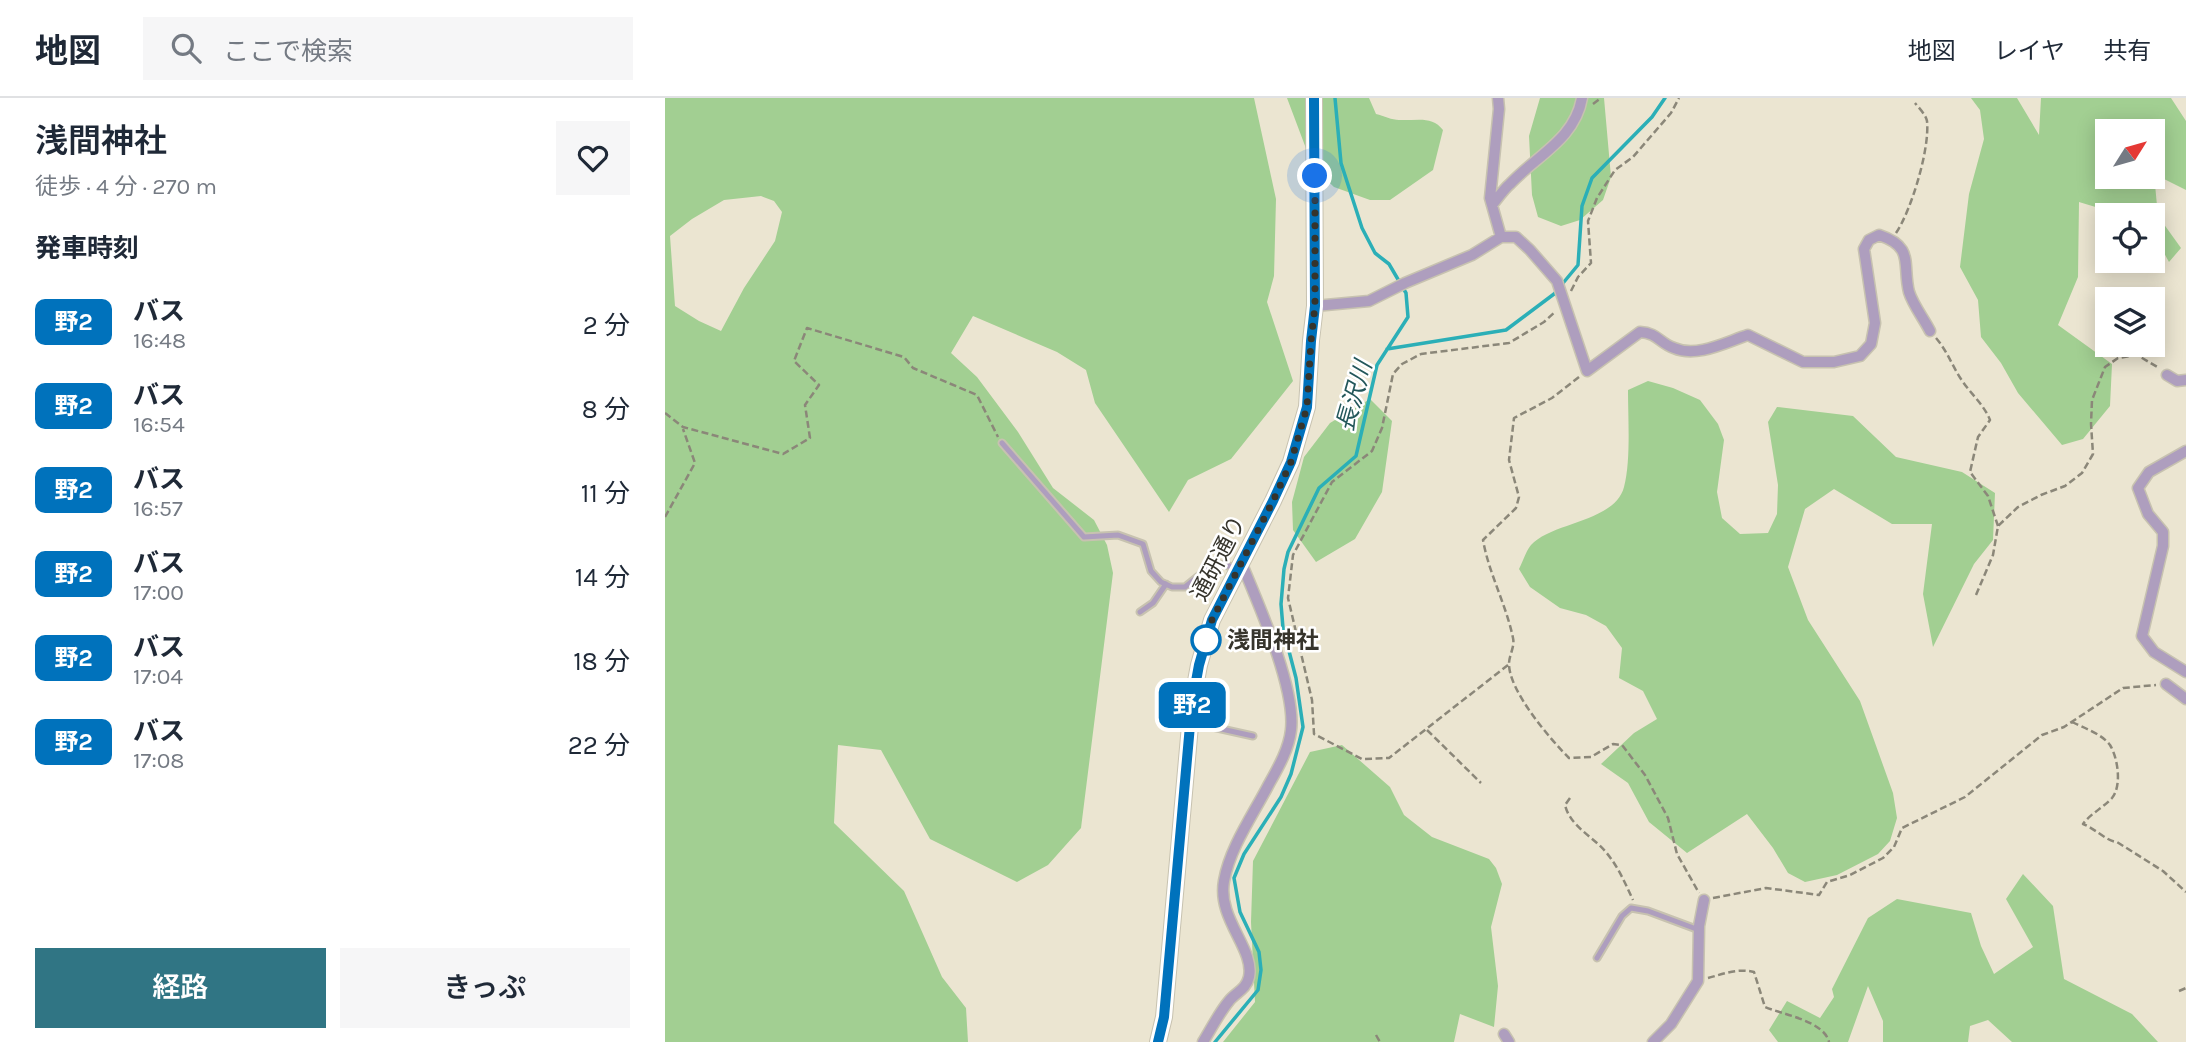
<!DOCTYPE html>
<html lang="ja">
<meta charset="utf-8">
<style>
:root{--surface:#fff;--page:#f6f6f7;--text:#1f2937;--muted:#747a83;--line:#e0e1e3;--accent:#307584}
body{margin:0;font-family:Karla,"Noto Sans JP",sans-serif;background:var(--page);color:var(--text);height:100vh;display:flex;flex-direction:column;font-size:26px;white-space:nowrap}
*{box-sizing:border-box;margin:0}
p{font-size:23px;color:var(--muted)}
.icon{flex:none;width:38px;height:38px;fill:none;stroke:currentColor;stroke-width:2;stroke-linecap:round;stroke-linejoin:round}
.map{position:relative;flex:1;overflow:hidden}
.side{display:flex;flex-direction:column;background:var(--surface);width:665px}
.side>*{flex:none}
.badge{padding:0 14px;border-radius:10px;font-size:24px;line-height:46px}
.needle{width:46px;rotate:53deg}
.tools{position:absolute;left:1430px;top:21px;display:grid;gap:14px}
.tools a{display:grid;place-items:center;width:70px;height:70px;border-radius:0px;background:var(--surface);box-shadow:0 4px 18px #0003;font-size:35px}
.you{position:absolute;width:35px;height:35px;margin:-18px;border:5px solid #fff;border-radius:50%;background:#1a73e8;box-shadow:0 0 0 10px #1a73e833}
.map>.badge{position:absolute;translate:-50% -50%;box-shadow:0 0 0 4px #fff}
h2{padding:0 35px;font-size:26px;line-height:63px}
.round{display:grid;place-items:center;flex:none;width:74px;height:74px;border-radius:0px;background:var(--page)}
.head{display:flex;align-items:center;justify-content:space-between;height:119px;padding:0 35px}
h1{font-size:33px;font-weight:600;line-height:52px}
.cta{display:flex;gap:14px;margin-top:auto;padding:14px 35px}
.cta a{flex:1;height:80px;border-radius:0px;background:var(--accent);color:#fff;font-size:28px;font-weight:600;line-height:80px;text-align:center}
.cta a+a{background:var(--page);color:var(--text)}
ul{padding:0;list-style:none}
li{display:flex;align-items:center;gap:21px;height:84px;padding:0 35px}
li div{flex:1}
li b{display:block;font-size:26px}
li em{font-style:normal}
li .badge{min-width:77px;font-weight:700;text-align:center}
header{display:flex;align-items:center;gap:42px;box-sizing:border-box;height:98px;padding:0 35px;background:var(--surface);border-bottom:2px solid var(--line)}
header strong{font-size:33px}
nav{display:flex;gap:38px;margin-inline-start:auto;font-size:24px}
.search{width:490px;height:63px;background:var(--page);display:flex;align-items:center;gap:18px;box-sizing:border-box;padding:0 24px;border-radius:0px;color:var(--muted);font-size:26px}
main{display:flex;flex:1;min-height:0}
.map>svg:first-child{display:block}
.green{fill:#a2cf92;fill-rule:evenodd}
.lines{fill:none;stroke-linecap:round;stroke-linejoin:round}
.stream{stroke:#2bafb7;stroke-width:3.5}
.lane-casing{stroke:#c7c2b0;stroke-width:9}
.street-casing{stroke:#c7c2b0;stroke-width:13}
.secondary-casing{stroke:#c7c2b0;stroke-width:18}
.path{stroke:#8b8779;stroke-width:2.5;stroke-dasharray:7 3.5;stroke-linecap:butt}
.lane{stroke:#ae9ebe;stroke-width:5}
.street{stroke:#ae9ebe;stroke-width:10}
.secondary{stroke:#937ba9;stroke-width:14}
.line-casing{stroke:#fff;stroke-width:16}
.line{stroke:#0072bc;stroke-width:10}
.walk{stroke:#36342c;stroke-width:7;stroke-dasharray:0 12.6}
.stop-dot{fill:#fff;stroke:#0072bc;stroke-width:3.5}
.labels{text-anchor:middle;stroke-width:5;stroke-linejoin:round;paint-order:stroke}
.street-label{font-size:23px;fill:#36342c;stroke:#fff}
.stop-label{font-size:23px;font-weight:bold;fill:#36342c;stroke:#fff;text-anchor:start}
.water-label{font-size:24px;font-style:italic;fill:#23575a;stroke:#fff}
</style>
<header>
<strong>地図</strong>
<div class="search"><svg class="icon" aria-label="search" viewBox="0 0 24 24"><circle cx="10" cy="10" r="6"/><path d="M15 15l6 6"/></svg>ここで検索</div>
<nav><a>地図</a><a>レイヤ</a><a>共有</a></nav>
</header>
<main>
<section class="side">
<div class="head"><div><h1>浅間神社</h1><p>徒歩 · 4 分 · 270 m</p></div><a class="round"><svg class="icon" aria-label="heart" viewBox="0 0 24 24"><path d="M12 20l-8-8c-3-5 5-10 8-4 3-6 11-1 8 4z"/></svg></a></div>
<h2>発車時刻</h2>
<ul>
<li><span class="badge" style="background:#0072bc;color:#fff">野2</span><div><b>バス</b><p>16:48</p></div><em>2 分</em></li>
<li><span class="badge" style="background:#0072bc;color:#fff">野2</span><div><b>バス</b><p>16:54</p></div><em>8 分</em></li>
<li><span class="badge" style="background:#0072bc;color:#fff">野2</span><div><b>バス</b><p>16:57</p></div><em>11 分</em></li>
<li><span class="badge" style="background:#0072bc;color:#fff">野2</span><div><b>バス</b><p>17:00</p></div><em>14 分</em></li>
<li><span class="badge" style="background:#0072bc;color:#fff">野2</span><div><b>バス</b><p>17:04</p></div><em>18 分</em></li>
<li><span class="badge" style="background:#0072bc;color:#fff">野2</span><div><b>バス</b><p>17:08</p></div><em>22 分</em></li>
</ul>
<div class="cta"><a>経路</a><a>きっぷ</a></div>
</section>
<div class="map">
<svg width="1521" height="944" viewBox="0 0 1521 944">
<rect width="100%" height="100%" fill="#ebe5d1"/>
<path class="green" d="M0 0H589L611 101 609 178 602 204 628 283 566 361 523 382 504 414 430 305 421 272 392 254 308 218 286 255 312 279 353 334 388 390 429 422 442 447 448 475 416 730 383 767 352 784 265 741 216 652 173 647 169 725 239 793 277 879 301 910 303 944H0ZM96 98 109 103 117 114 110 143 79 190 56 233 34 223 10 208 5 138 27 121 59 102Z
M622 0H704L711 16C719 18 727 22 734 22 751 23 767 17 778 32L768 72 725 102H705L669 89 648 69Z
M875 0H939L946 79 938 102 915 122 896 128 873 119 867 97 864 38Z
M1306 0H1352L1374 37 1376 0H1506L1521 23V92L1489 76 1493 118 1516 150 1504 164 1493 144 1488 139V117H1457L1414 104 1413 179 1393 227 1447 266 1445 308 1418 341 1397 347 1353 295 1336 265 1316 239 1313 202 1295 169 1304 96 1319 41 1315 12ZM1442 33H1488V79H1442Z
M983 283 1008 290 1035 302 1053 326 1059 342 1052 394 1057 420 1075 436 1103 435 1112 416 1113 387 1103 324 1112 309 1188 318 1231 359 1297 374 1330 395 1328 442 1309 466 1268 549 1258 496 1267 426H1227L1169 391 1140 411 1123 469 1143 522 1195 603 1228 695 1232 720 1225 743 1213 756 1172 777 1140 784 1123 775 1108 750 1082 716 1022 755 984 724 963 685 936 666 969 635 992 621 978 593 954 580 957 550 941 528 921 517 895 510 865 489 854 471C858 463 861 453 866 447 887 424 950 424 959 389 966 363 963 319 963 292Z
M705 301 727 323 717 394 690 441 651 464 628 432 627 404 639 359 665 325Z
M677 647 725 689 739 717 767 739 824 761 831 770 837 786 826 829 833 888 829 929 795 916 789 944H558L590 904 586 824 588 763 645 654Z
M1358 776 1388 808 1399 881 1467 916 1493 944H1347L1323 922 1305 928 1303 944H1218V923L1203 888 1183 944H1113L1104 932 1122 903 1155 920 1169 899 1167 891 1203 820 1232 801 1306 815 1316 848 1329 876 1368 849 1341 801Z"/>
<g class="lines">
<path class="stream" d="M722 251 841 232 889 196 913 167 917 108 927 80 987 19 1000 0
M550 944 593 892 596 872 594 854 575 814 569 780 579 756 616 699 626 676 638 629 631 580 618 530 616 506 619 471 623 454 654 390 691 358 712 267 743 219 741 195 724 166 710 155 697 130 676 65 670 0"/>
<g class="lane-casing">
<path id="lane" d="M337 345 419 439 453 437 478 446 486 473 496 484 507 489H520L546 468 555 466 572 470
M475 514 488 505 501 486
M525 624 588 638
M932 860 957 818 966 810 983 813 1034 832"/>
</g>
<g class="street-casing">
<path id="street" d="M833 0 834 11 825 100 836 139H851L865 152 892 183 922 273 975 234C993 235 994 245 1009 250 1032 260 1061 244 1083 237L1138 264H1169L1195 258 1206 246 1210 225 1199 151 1204 142 1214 137C1250 149 1237 166 1244 194 1248 207 1259 221 1265 233
M827 107C833 100 838 92 845 86 871 58 910 41 917 0
M650 208 704 203 740 185 807 157 836 139
M1502 277 1512 283 1521 282
M1521 353 1484 374 1473 390 1483 416 1498 434V448L1477 538 1489 554 1521 574
M1501 586 1521 601
M839 936 844 944
M538 944C546 931 554 915 564 903 571 894 581 892 584 879 590 851 552 821 559 783 565 749 588 717 604 686 613 670 624 651 626 632 631 590 593 505 576 464
M988 944 1006 926 1033 883 1034 828 1039 802"/>
</g>
<g class="secondary-casing">
<path id="secondary" d="M493 944 499 919 527 605 534 567 547 522 608 403 626 364 642 309 646 242 650 208 649 0"/>
</g>
<path class="path" d="M928 6 936 0
M1231 135C1246 113 1265 51 1262 23 1261 17 1254 10 1250 5
M906 193 913 179 926 165 923 123 932 100 950 72 968 59 1006 15 1014 0
M1271 240C1283 254 1288 270 1298 284 1307 297 1319 307 1325 322L1313 339 1305 374 1323 398 1333 428
M914 279 887 300 849 320 844 362 854 399 851 410 818 442C824 476 841 506 848 540 850 549 844 557 844 566 844 593 885 641 904 660L926 659 948 646 957 647 980 677 1003 720 1012 756 1034 795
M0 315 18 329 118 356 145 340 140 307 154 287 129 263 142 230 239 259 248 270 312 297 333 339
M0 419 30 365 18 331
M1311 497 1328 457 1333 428 1353 409 1376 397 1400 388 1417 375 1428 356 1426 326 1427 302 1440 269 1453 260 1472 257 1494 270
M843 567 724 660 697 661 649 636 647 602 623 500 628 457 667 384 707 353 717 330 728 276 737 266 756 256 844 245 879 224 890 214
M1407 624C1419 630 1437 636 1445 647 1453 660 1457 688 1447 700 1438 710 1426 715 1418 726 1431 731 1441 743 1452 744L1498 773 1521 794
M762 632 816 685
M905 700 900 707C905 728 927 738 940 753 953 768 960 785 968 802
M1048 800 1101 790 1154 797 1162 784 1185 777 1218 760 1229 749 1237 730 1300 699 1377 637 1399 629 1458 590 1491 587
M1043 880C1058 876 1073 870 1089 874L1100 909C1119 917 1159 923 1164 944
M1514 893 1521 890
M711 937 715 944"/>
<use href="#lane" class="lane"/>
<use href="#street" class="street"/>
<use href="#secondary" class="secondary"/>
</g>
<g class="lines">
<g class="line-casing">
<path id="line" d="M493 944 499 919 527 605 534 567 547 522 608 403 626 364 642 309 646 243 650 208 649 0"/>
</g>
<use href="#line" class="line"/>
<path class="walk" d="M541 542 540 544 547 522 608 403 626 364 642 309 646 243 650 208V78"/>
</g>
<circle class="stop-dot" cx="541" cy="542" r="14"/>
<g class="labels">
<g class="street-label">
<text transform="translate(553 460) rotate(-63)" y="8">通研通り</text>
</g>
<g class="stop-label">
<text x="562" y="550">浅間神社</text>
</g>
<g class="water-label">
<text transform="translate(689 298) rotate(-74)" y="8">長沢川</text>
</g>
</g>
</svg>
<div class="tools">
<a><svg class="needle" viewBox="-14 -14 28 28"><path d="M0-13l5 13h-10z" fill="#e53935"/><path d="M0 13l5-13h-10z" fill="#747a83"/></svg></a>
<a><svg class="icon" aria-label="locate" viewBox="0 0 24 24"><circle cx="12" cy="12" r="6"/><path d="M12 2v4M12 18v4M2 12h4M18 12h4"/></svg></a>
<a><svg class="icon" aria-label="layers" viewBox="0 0 24 24"><path d="M12 4l9 5-9 5-9-5zM3 14l9 5 9-5"/></svg></a>
</div>
<div class="you" style="left:650px;top:78px"></div>
<b class="badge" style="left:527px;top:607px;background:#0072bc;color:#fff">野2</b>
</div>
</main>
